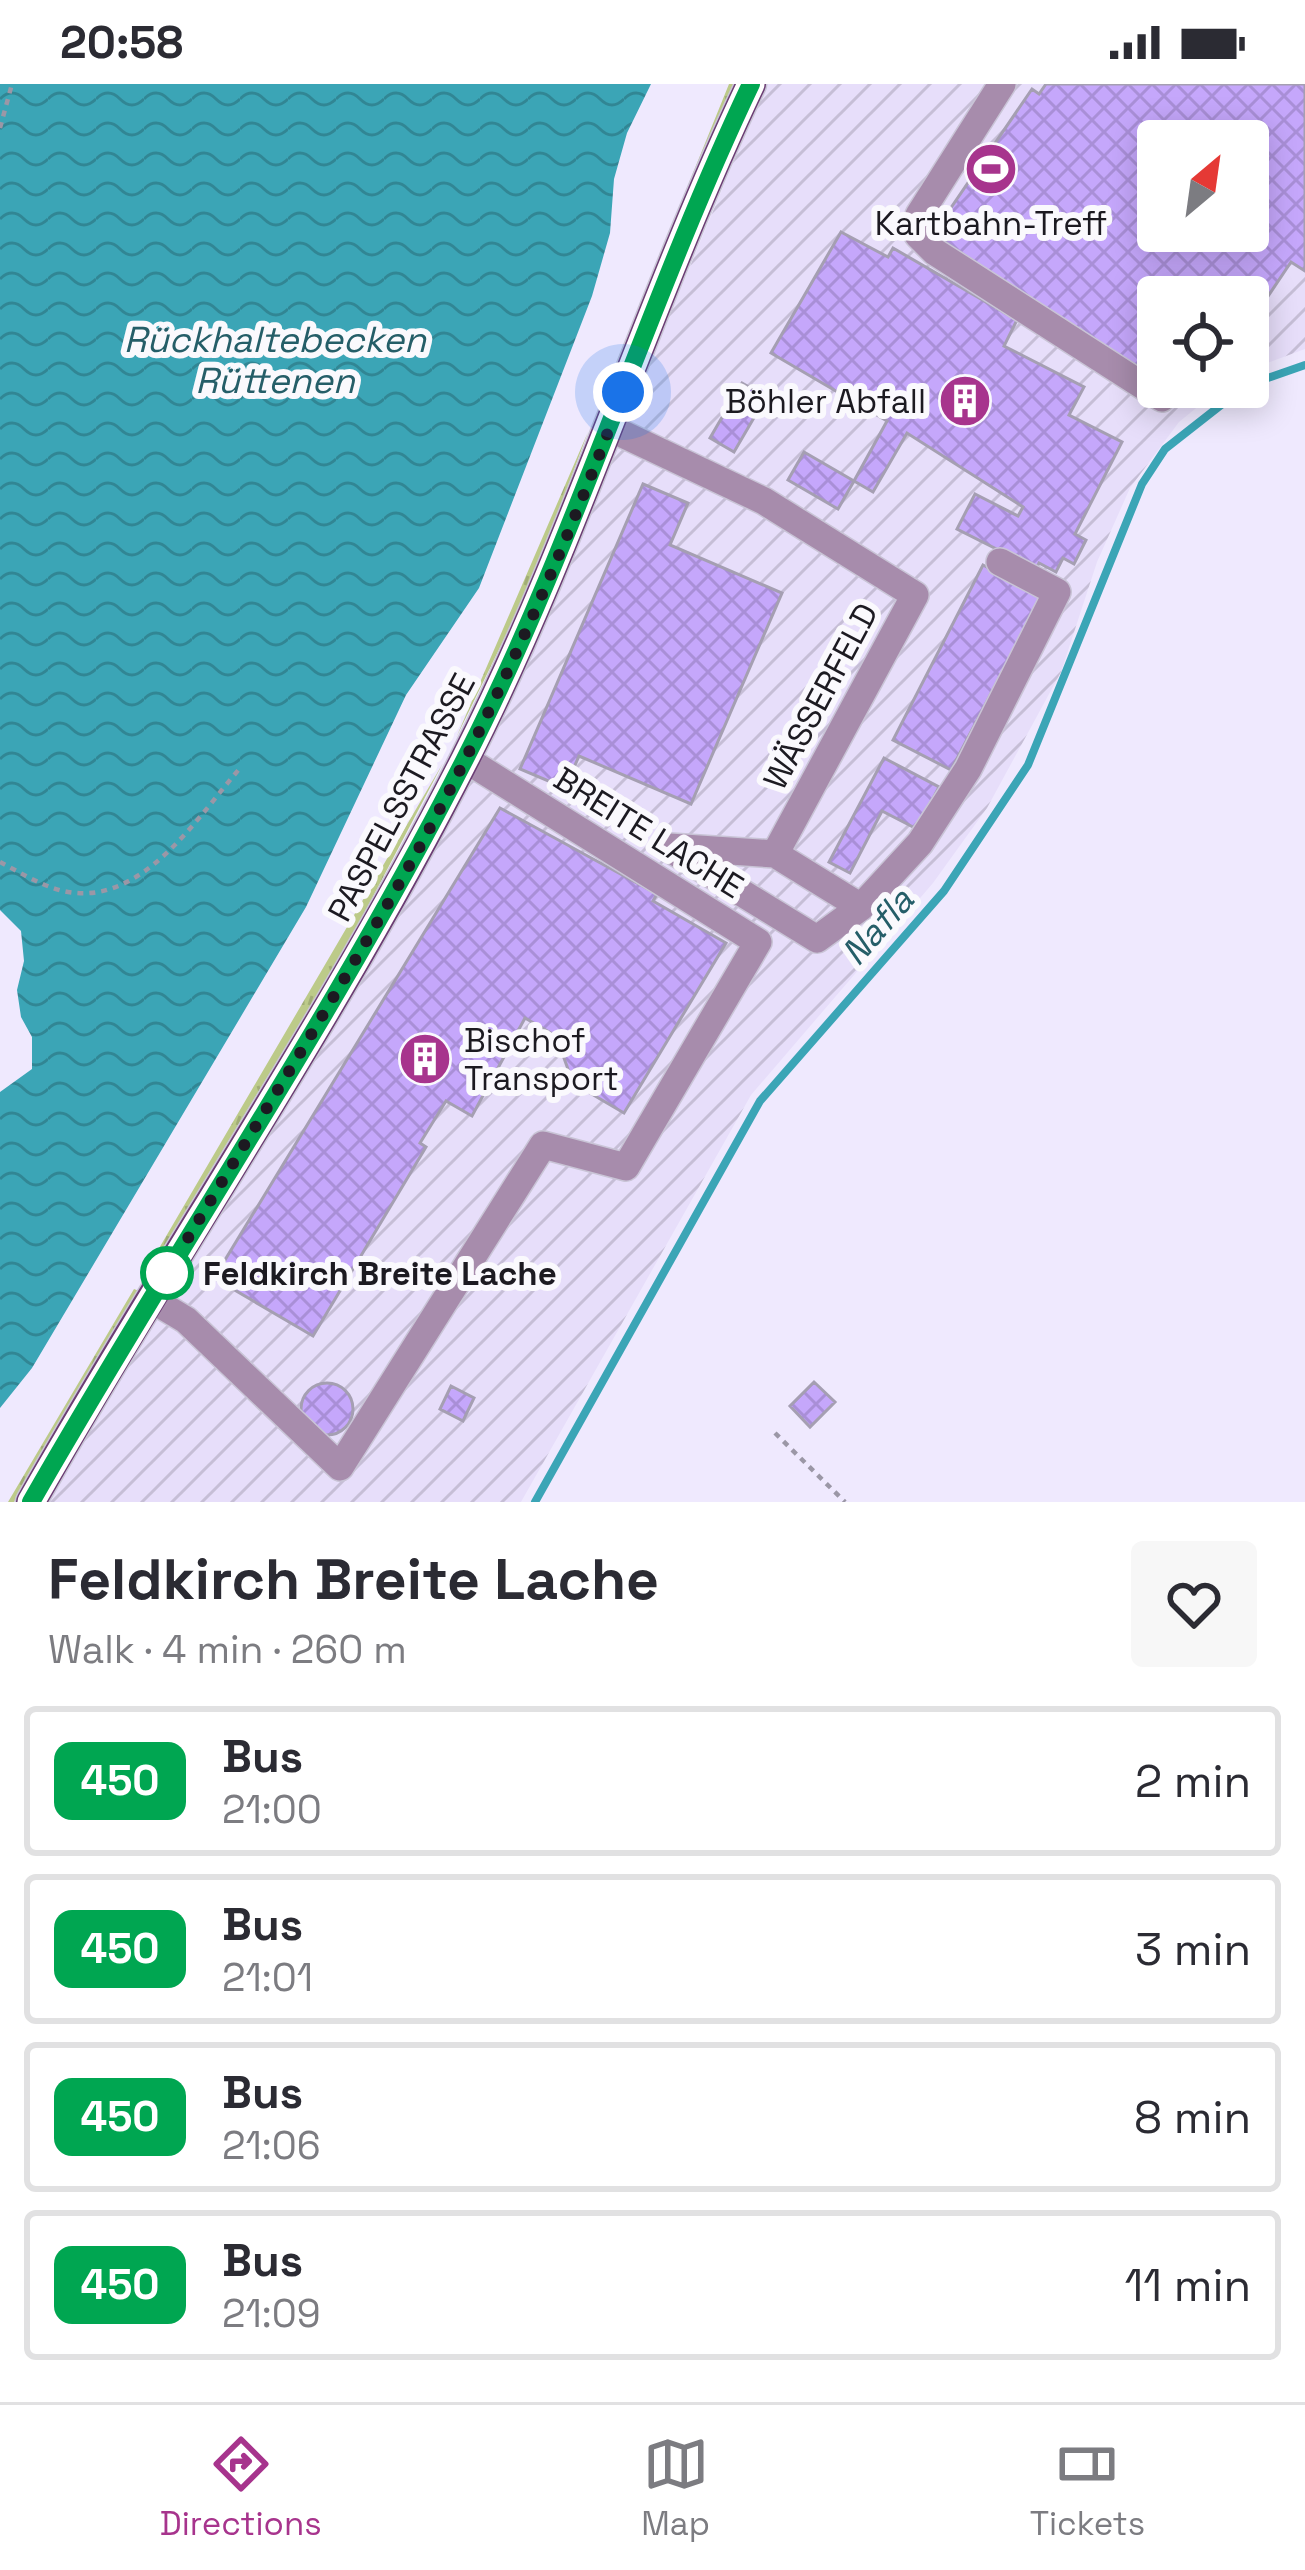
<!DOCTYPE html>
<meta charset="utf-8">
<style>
:root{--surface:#fff;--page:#f7f7f7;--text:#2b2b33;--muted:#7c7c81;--line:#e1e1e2;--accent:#a7348d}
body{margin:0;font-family:"Space Grotesk",sans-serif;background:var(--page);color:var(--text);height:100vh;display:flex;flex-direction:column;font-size:45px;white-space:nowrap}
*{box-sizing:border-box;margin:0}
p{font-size:39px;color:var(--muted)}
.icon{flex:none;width:66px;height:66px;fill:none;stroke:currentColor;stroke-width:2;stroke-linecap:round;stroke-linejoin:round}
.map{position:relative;height:1418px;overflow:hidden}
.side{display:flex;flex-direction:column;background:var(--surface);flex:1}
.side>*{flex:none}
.badge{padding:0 24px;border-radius:18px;font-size:42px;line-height:78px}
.needle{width:78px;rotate:29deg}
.fabs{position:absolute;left:1137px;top:36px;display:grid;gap:24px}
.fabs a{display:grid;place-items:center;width:132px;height:132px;border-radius:12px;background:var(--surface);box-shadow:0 6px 30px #0003;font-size:60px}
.you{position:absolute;width:60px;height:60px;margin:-30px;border:9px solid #fff;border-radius:50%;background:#1a73e8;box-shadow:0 0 0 18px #1a73e833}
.map>.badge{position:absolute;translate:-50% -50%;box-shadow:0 0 0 6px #fff}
.round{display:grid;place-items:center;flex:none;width:126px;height:126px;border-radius:12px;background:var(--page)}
.headline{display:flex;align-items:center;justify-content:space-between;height:204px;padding:0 48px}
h1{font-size:57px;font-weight:800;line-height:90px}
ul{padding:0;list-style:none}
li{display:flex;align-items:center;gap:36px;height:150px;margin:0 24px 18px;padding:0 24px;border:6px solid var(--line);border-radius:12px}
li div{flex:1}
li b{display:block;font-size:45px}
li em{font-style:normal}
li .badge{min-width:132px;font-weight:700;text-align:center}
.status{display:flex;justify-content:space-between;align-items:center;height:84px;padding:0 60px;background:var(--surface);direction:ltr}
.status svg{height:33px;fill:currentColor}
.tabs{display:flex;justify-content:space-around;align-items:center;height:168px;border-top:3px solid var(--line);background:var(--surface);font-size:33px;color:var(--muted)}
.tabs a{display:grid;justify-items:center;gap:6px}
.tabs .selected{color:var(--accent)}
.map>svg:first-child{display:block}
.industrial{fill:url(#industrial-furrows);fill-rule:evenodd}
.grass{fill:url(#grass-tufts)}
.water{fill:url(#water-waves)}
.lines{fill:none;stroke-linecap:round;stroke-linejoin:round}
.stream{stroke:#3ba5b6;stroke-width:8}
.building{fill:url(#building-cross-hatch);stroke:#a59fb2;stroke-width:3;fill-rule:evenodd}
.minor-casing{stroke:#c9c4d6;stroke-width:30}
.major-casing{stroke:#c9c4d6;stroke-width:33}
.path{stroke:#9b97a6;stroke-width:4.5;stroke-dasharray:6 6;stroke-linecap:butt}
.minor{stroke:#a78cac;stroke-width:27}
.major{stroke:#6b3d74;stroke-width:30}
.line-casing{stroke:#fff;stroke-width:27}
.line{stroke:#00a651;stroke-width:18}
.walk{stroke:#1c1a21;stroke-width:12;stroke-dasharray:0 21.6}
.stop-dot{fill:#fff;stroke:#00a651;stroke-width:6}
.labels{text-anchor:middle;stroke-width:12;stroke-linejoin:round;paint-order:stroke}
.poi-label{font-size:33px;fill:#1c1a21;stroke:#faf9fd}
.street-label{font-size:33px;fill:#1c1a21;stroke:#faf9fd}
.stop-label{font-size:33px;font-weight:bold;fill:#1c1a21;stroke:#faf9fd;text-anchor:start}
.water-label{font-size:36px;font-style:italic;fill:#255e68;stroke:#faf9fd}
</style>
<div class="status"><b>20:58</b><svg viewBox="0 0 49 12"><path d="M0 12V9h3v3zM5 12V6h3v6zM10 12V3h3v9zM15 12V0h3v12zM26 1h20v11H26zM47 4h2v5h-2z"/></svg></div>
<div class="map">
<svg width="1305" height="1418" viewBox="0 0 1305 1418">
<defs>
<pattern id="industrial-furrows" width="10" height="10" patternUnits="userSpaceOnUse" patternTransform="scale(3)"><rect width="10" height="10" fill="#e7defa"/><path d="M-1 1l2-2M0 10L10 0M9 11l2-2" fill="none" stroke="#c6bed6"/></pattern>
<pattern id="grass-tufts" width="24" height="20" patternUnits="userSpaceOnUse" patternTransform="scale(3)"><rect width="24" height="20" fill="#bcca89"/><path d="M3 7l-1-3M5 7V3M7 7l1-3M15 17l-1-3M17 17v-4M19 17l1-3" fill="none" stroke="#a1ad76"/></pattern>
<pattern id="water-waves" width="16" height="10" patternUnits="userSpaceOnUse" patternTransform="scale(3)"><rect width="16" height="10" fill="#3ba5b6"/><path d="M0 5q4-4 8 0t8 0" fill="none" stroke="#318694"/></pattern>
<pattern id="building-cross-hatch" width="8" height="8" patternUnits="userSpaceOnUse" patternTransform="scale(3)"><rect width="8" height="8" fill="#c5a7fb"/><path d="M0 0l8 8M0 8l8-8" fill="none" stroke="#a98fd7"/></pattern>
</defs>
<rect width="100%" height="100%" fill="#efe9fe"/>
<path class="industrial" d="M766 0H1305V265L1248 286V213H1158V303H1222L1179 338 1130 404 1097 478 1061 588 987 724 933 799 751 1011 521 1418H49L506 624ZM1158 57H1248V147H1158Z"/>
<path class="grass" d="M729 0H735L598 324Z
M588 348 536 489 456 654Z
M443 679 346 864 153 1181 151 1178Z
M134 1205 139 1207 14 1418H8Z"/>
<path class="water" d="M0 0H651L627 49 614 95 610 149 592 212 479 504 406 611 306 823 32 1284 0 1324V1008L32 985V953L21 933 17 906 24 877 21 847 0 826Z"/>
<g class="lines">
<path class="stream" d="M1248 301 1305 281
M535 1418 760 1017 944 807 1028 681 1142 400 1165 365 1244 303"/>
</g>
<path class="building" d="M1046 0H1305V187L1291 178 1248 242V213H1158V302L933 150 1032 5 1039 10ZM1158 57H1248V147H1158Z
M841 148 888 173 893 164 1017 236 1004 262 1084 303 1069 331 1122 358 1075 450 1086 456 1074 480 1063 474 1056 488 1039 479 1036 485 957 445 975 410 1018 432 1023 423 907 349 873 408 854 397 887 337 771 269Z
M742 299 766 313 734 368 710 354Z
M804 368 854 397 838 425 788 396Z
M643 400 688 419 670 461 782 509 691 720 579 672 565 704 520 685Z
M983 481 1042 512 951 686 893 656Z
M884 674 939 703 917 745 882 727 850 789 829 778Z
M500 724 657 810 653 817 726 859 624 1029 573 999 556 952 525 934 472 1032 446 1017 420 1059 426 1063 313 1252 214 1194Z
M814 1298 835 1318 810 1343 790 1322Z
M301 1325a26 26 0 1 1 52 0a26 26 0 1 1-52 0Z
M451 1302 474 1314 463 1337 440 1325Z"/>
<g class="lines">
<g class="minor-casing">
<path id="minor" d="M1002 0 919 131 918 151 935 168 1162 314
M610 344 764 417 915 511 775 770 669 763
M672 766 817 855 861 823 775 770
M861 823 920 759 968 685 1057 508 1000 478
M151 1215 186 1236 340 1383 543 1061 626 1083 758 858 465 675"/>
</g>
<g class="major-casing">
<path id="major" d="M31 1418C172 1168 336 931 465 675 576 457 646 221 751 0"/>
</g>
<path class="path" d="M0 44 12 0
M0 778C21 789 45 804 68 808 144 821 198 732 241 683
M775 1349 845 1418"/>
<use href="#minor" class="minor"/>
<use href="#major" class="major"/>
</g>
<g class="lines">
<g class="line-casing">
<path id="line" d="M31 1418C173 1169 335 931 465 675 576 457 646 221 751 0"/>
</g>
<use href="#line" class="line"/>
<path class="walk" d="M167 1189 161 1199C245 1058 333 919 413 775 495 626 564 468 623 308"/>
</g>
<defs>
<g id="stadium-disc" transform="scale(2.7)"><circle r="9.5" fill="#a7348d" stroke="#faf9fd"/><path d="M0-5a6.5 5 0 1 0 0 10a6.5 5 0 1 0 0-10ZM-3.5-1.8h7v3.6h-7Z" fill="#fff"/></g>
<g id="building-disc" transform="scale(2.7)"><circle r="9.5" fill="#a7348d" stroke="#faf9fd"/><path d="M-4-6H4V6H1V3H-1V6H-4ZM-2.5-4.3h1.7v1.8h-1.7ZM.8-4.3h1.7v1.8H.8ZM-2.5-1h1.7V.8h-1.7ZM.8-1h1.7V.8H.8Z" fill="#fff"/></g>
</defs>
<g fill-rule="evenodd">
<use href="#stadium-disc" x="991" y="85"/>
<use href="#building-disc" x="965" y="317"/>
<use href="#building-disc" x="425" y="975"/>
</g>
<circle class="stop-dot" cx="167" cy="1189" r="24"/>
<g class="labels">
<g class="poi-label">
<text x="991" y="151">Kartbahn-Treff</text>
<text x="926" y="329" text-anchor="end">Böhler Abfall</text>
<text x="464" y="968" text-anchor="start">Bischof<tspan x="464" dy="38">Transport</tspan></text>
</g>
<g class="street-label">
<text transform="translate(820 612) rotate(-62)" y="12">WÄSSERFELD</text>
<text transform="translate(401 713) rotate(-62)" y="12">PASPELSSTRASSE</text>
<text transform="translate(649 748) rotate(32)" y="12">BREITE LACHE</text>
</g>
<g class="stop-label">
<text x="203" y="1201">Feldkirch Breite Lache</text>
</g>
<g class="water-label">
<text x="275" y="268">Rückhaltebecken<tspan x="275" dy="41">Rüttenen</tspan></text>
<text transform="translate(877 842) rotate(-49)" y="13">Nafla</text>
</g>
</g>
</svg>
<div class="fabs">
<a><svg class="needle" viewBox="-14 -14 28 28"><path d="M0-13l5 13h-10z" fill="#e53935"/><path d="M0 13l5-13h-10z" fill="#7c7c81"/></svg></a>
<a><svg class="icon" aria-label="locate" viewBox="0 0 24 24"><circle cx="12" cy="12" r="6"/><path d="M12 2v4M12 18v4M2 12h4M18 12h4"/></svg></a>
</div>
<div class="you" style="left:623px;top:308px"></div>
</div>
<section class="side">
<div class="headline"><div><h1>Feldkirch Breite Lache</h1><p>Walk · 4 min · 260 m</p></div><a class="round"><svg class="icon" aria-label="heart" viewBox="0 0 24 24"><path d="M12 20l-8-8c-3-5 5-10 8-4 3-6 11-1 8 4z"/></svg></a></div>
<ul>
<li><span class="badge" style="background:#00a651;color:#fff">450</span><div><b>Bus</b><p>21:00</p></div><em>2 min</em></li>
<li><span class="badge" style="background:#00a651;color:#fff">450</span><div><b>Bus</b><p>21:01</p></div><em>3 min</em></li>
<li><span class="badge" style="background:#00a651;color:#fff">450</span><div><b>Bus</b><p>21:06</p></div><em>8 min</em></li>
<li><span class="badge" style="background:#00a651;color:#fff">450</span><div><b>Bus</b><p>21:09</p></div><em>11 min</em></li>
</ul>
</section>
<nav class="tabs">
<a class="selected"><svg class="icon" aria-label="directions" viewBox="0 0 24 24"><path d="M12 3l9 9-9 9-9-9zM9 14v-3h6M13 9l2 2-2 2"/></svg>Directions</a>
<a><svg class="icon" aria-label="map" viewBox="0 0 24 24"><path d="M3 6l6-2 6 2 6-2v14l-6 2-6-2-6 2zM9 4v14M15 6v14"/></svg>Map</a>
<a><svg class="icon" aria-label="tickets" viewBox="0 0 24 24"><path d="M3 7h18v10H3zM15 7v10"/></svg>Tickets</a>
</nav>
